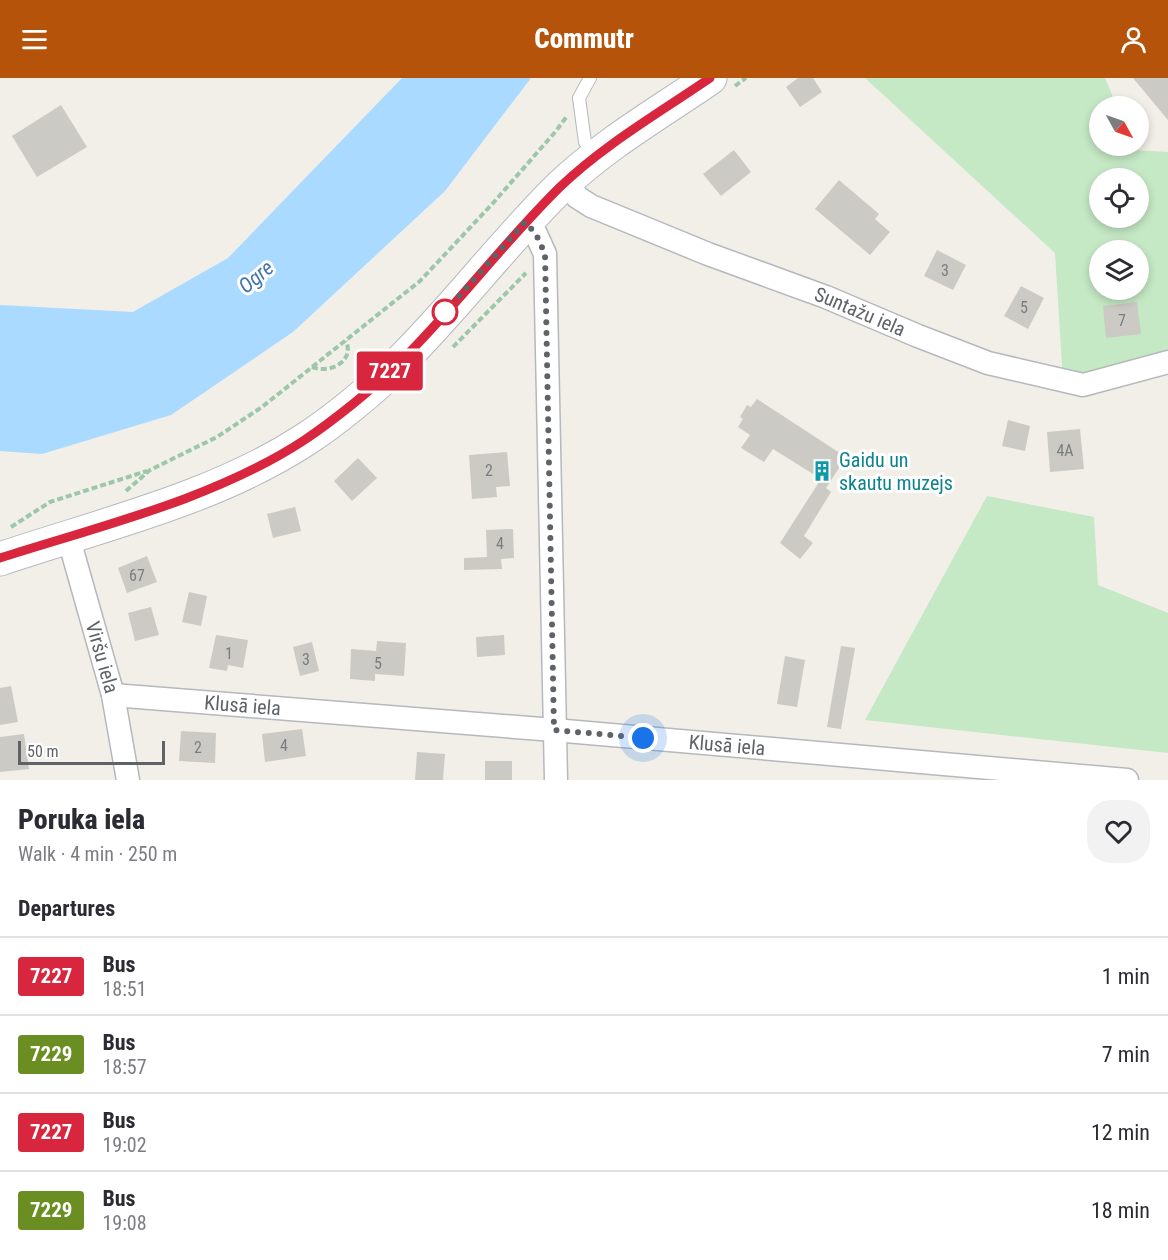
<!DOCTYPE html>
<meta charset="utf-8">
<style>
:root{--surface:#fff;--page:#f2f2f3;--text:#2b2b33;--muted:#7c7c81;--line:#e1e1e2;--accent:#b45309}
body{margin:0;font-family:"Roboto Condensed",sans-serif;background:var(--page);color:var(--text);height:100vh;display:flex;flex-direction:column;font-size:22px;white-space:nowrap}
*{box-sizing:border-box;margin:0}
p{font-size:20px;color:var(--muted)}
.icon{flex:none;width:33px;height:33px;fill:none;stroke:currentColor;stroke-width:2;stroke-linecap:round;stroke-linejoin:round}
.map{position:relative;height:702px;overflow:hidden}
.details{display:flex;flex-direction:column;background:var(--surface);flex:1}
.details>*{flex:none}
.badge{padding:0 12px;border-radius:4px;font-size:21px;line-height:39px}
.needle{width:39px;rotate:130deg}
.fabs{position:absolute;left:1089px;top:18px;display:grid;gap:12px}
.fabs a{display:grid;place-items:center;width:60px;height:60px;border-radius:50%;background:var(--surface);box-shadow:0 3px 9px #0003;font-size:30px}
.scale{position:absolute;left:18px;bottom:15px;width:147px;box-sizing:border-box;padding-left:6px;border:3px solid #5f6368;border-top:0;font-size:16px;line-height:21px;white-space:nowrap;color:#5f6368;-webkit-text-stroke:4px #fff;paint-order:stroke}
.you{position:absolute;width:30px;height:30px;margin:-15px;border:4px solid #fff;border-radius:50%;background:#1a73e8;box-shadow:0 0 0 9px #1a73e833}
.map>.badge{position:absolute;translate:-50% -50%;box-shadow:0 0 0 3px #fff}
h2{padding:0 18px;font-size:22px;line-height:54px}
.round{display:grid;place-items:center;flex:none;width:63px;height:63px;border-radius:24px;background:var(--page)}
.overview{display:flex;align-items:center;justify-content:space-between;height:102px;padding:0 18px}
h1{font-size:28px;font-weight:800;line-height:45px}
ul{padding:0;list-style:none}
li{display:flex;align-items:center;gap:18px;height:78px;padding:0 18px;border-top:2px solid var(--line)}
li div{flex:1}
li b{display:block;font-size:22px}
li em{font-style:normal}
li .badge{min-width:66px;font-weight:700;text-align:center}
header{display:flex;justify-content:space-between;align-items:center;height:78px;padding:0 18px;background:var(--accent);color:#fff;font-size:27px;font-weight:800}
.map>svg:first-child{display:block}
.green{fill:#c5e8c5;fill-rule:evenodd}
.water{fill:#aadaff}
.building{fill:#cccac5}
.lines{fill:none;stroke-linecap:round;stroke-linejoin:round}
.lane-casing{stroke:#b5b8bc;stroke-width:14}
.street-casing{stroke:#b5b8bc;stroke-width:25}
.secondary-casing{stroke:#b6babf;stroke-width:35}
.path{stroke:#9cc7a9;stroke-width:4;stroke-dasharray:6 3;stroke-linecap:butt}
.lane{stroke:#fff;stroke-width:12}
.street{stroke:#fff;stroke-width:22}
.secondary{stroke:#fff;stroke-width:33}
.line-casing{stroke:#fff;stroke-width:14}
.line{stroke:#d7263d;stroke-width:9}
.walk{stroke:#5f6368;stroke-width:6;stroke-dasharray:0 10.8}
.stop-dot{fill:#fff;stroke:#d7263d;stroke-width:3}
.labels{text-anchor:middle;stroke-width:6;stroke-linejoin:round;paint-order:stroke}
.number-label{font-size:16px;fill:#7a7d7f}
.street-label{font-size:20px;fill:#5f6368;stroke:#fff}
.culture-label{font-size:20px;fill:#0d838f;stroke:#fff;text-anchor:start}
.water-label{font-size:21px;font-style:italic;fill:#4174aa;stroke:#fff}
</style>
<header><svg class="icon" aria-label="menu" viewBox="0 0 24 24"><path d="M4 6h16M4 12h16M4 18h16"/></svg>Commutr<svg class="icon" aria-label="person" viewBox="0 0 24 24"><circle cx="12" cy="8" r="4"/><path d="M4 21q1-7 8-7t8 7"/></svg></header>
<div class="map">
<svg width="1168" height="702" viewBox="0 0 1168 702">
<rect width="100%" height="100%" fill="#f1efe8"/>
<path class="green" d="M865 0H1105L1117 28H1100V68H1133L1135 72 1168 74V273L1063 303 1055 175ZM1100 100H1138V140H1100ZM1100 172H1138V212H1100Z
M987 418 1094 439 1098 507 1168 535V675L865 642Z"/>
<path class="water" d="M402 0H531L445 113 293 254 171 337 42 376 0 373V227L133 234 228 180Z"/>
<path class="building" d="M798 0H813L822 14 800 29 786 9Z
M1133 0H1168V42Z
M61 27 87 69 37 99 12 58Z
M734 72 751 94 721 118 703 96Z
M839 102 879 136 875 141 890 154 870 177 815 131Z
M937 172 966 187 953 212 924 198Z
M1021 208 1044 220 1028 251 1004 238Z
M1137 224 1141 256 1106 260 1103 228Z
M757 321 846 379 826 410 831 414 804 458 813 465 800 481 780 465 821 401 773 371 764 384 741 370 750 357 738 349 743 341 740 339 747 327 751 329Z
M1008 342 1030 348 1025 373 1002 368Z
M1080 351 1084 391 1050 394 1047 354Z
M507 374 510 408 496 409 497 419 472 421 469 377Z
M358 380 377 400 352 423 334 403Z
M295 429 301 453 273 460 267 436Z
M513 451 514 480 501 481 502 491 464 492V480L487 479 486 452Z
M147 478 157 504 127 515 118 490Z
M189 514 207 518 201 548 182 544Z
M151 529 159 557 135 563 128 535Z
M216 557 248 562 243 590 228 587 227 593 209 590Z
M504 557 505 577 477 579 476 559Z
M377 563 406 565 404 598 375 596V603L350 601 351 571 376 573Z
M312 564 319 593 300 598 293 569Z
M841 568 855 570 841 651 827 649Z
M785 578 805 582 797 629 777 626Z
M11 608 18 644 0 647V610Z
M302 651 306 678 265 684 262 656Z
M181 653 216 655 215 685 179 683Z
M24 656 29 691 0 694V659Z
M417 674 445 676 443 702H415Z
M485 683H512V702H485Z"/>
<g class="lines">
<g class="lane-casing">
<path id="lane" d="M590 0 579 20 585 64 595 76"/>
</g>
<g class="street-casing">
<g id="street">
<path id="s1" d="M568 103 577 119 591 128 708 176 826 219 918 258 988 285 1083 307 1168 284"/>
<path d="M525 144 536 156 545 176 556 702"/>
<path id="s2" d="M68 458 113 617 128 702"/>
<path id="s3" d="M113 617 554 652 1127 702"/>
</g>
</g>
<g class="secondary-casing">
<path id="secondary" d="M0 481C101 447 213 421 303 363 333 344 373 311 398 286 455 230 503 165 560 109 605 66 659 35 710 0"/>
</g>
<path class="path" d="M735 8 746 0
M453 269 526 195
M312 289C329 296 355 284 346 263
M126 413 150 392 217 359 262 329 420 203 494 124 556 53 567 38
M11 449 50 424 147 393"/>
<use href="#lane" class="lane"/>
<use href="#street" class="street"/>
<use href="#secondary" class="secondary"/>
</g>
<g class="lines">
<g class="line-casing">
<path id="line" d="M0 480C100 448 214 421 303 363 333 343 373 311 398 286 455 230 503 165 560 109 605 66 659 35 710 0"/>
</g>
<use href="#line" class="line"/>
<path class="walk" d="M445 234 525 144 536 156 545 176 554 652 643 660"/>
</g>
<defs>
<g id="building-bare" transform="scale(1.62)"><path d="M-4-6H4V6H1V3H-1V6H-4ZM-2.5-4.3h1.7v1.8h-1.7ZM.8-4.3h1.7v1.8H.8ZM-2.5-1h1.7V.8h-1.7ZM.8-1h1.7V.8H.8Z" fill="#0f9aa8" stroke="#fff" stroke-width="2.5" paint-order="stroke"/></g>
</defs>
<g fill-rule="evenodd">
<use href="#building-bare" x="822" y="393"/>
</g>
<circle class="stop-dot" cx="445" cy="234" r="12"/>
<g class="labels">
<g class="number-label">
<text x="945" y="198">3</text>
<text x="1024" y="235">5</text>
<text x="1122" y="248">7</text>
<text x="1065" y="378">4A</text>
<text x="489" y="398">2</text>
<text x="500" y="471">4</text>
<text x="137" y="503">67</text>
<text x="229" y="581">1</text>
<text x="306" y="587">3</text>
<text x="378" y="591">5</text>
<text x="284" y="673">4</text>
<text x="198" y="675">2</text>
</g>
<g class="street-label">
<text dy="7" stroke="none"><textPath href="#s1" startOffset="324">Suntažu iela</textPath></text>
<text dy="7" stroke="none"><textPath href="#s2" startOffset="126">Viršu iela</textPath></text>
<text dy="7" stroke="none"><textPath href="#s3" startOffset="130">Klusā iela</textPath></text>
<text dy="7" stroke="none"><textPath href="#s3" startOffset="616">Klusā iela</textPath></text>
</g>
<g class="culture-label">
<text x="839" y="389">Gaidu un<tspan x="839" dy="23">skautu muzejs</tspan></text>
</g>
<g class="water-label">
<text transform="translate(256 199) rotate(-40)" y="7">Ogre</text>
</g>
</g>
</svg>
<div class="fabs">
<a><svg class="needle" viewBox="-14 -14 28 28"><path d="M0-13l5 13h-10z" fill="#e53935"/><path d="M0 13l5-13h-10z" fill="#7c7c81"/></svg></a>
<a><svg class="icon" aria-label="locate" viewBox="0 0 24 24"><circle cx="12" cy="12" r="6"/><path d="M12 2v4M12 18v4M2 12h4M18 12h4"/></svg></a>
<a><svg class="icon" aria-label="layers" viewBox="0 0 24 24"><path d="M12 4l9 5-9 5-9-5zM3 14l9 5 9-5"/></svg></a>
</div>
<div class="scale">50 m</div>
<div class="you" style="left:643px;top:660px"></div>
<b class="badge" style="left:390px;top:293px;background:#d7263d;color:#fff">7227</b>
</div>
<section class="details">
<div class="overview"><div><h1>Poruka iela</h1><p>Walk · 4 min · 250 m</p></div><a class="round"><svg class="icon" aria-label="heart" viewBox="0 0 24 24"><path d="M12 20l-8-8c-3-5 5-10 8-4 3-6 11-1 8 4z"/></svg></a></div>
<h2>Departures</h2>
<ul>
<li><span class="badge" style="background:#d7263d;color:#fff">7227</span><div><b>Bus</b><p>18:51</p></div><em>1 min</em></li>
<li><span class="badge" style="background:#6b8e23;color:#fff">7229</span><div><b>Bus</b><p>18:57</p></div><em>7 min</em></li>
<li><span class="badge" style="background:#d7263d;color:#fff">7227</span><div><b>Bus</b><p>19:02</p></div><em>12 min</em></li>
<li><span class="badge" style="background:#6b8e23;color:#fff">7229</span><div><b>Bus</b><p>19:08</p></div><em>18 min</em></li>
</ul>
</section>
